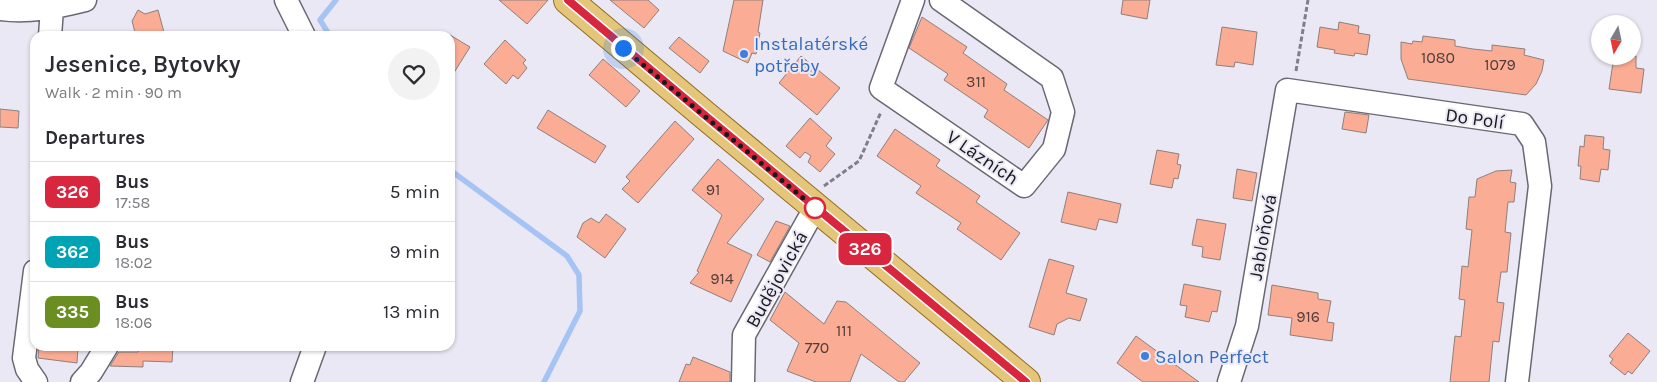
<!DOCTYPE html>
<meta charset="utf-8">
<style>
:root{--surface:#fff;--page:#f2f2f3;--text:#2b2b33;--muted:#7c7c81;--line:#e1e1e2}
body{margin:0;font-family:Karla,sans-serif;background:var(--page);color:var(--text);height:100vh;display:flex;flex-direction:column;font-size:19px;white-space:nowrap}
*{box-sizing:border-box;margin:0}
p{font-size:16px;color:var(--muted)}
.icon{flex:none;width:28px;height:28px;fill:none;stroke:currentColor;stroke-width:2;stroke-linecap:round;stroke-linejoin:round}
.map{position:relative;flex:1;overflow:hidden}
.side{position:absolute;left:30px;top:31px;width:425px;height:320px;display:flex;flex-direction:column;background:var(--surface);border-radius:15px;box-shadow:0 1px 4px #0004}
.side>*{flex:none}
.badge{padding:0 10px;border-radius:8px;font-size:18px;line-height:32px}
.needle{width:32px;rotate:189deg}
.controls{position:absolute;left:1591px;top:15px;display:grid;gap:10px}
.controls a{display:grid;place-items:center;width:50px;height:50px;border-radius:50%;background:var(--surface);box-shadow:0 1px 4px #0004;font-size:25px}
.you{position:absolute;width:25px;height:25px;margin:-12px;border:4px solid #fff;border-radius:50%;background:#1a73e8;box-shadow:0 0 0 8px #1a73e833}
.map>.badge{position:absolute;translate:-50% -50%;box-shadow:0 0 0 2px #fff}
h2{padding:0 15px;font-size:19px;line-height:45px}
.round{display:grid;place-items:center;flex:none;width:52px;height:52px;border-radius:26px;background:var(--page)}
.head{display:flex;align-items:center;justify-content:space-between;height:85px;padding:0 15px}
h1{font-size:24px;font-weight:600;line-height:38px}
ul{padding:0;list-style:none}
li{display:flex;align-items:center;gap:15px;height:60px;padding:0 15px;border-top:1px solid var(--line)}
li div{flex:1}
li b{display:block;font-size:19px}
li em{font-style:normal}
li .badge{min-width:55px;font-weight:700;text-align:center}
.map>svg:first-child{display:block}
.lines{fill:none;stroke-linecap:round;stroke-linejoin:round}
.stream{stroke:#a5c3f3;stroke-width:5.5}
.building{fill:#fbac94;stroke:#8e807c}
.minor-casing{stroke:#6b6874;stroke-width:25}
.major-casing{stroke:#916f1f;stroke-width:30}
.path{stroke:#807e86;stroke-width:3;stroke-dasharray:5 2.5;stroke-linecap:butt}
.minor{stroke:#fff;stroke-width:22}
.major{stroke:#e4c57a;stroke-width:28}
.line-casing{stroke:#fff;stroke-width:11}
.line{stroke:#d7263d;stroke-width:8}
.walk{stroke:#19181c;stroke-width:5;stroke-dasharray:0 9}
.shop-dot{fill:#3f7fe0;stroke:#ebe8f5;stroke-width:2}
.stop-dot{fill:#fff;stroke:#d7263d;stroke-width:2.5}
.labels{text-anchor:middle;stroke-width:4;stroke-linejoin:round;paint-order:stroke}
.number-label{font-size:16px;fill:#523d3a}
.shop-label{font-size:19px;fill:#366cbe;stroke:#ebe8f5;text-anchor:start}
.street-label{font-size:19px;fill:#19181c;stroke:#ebe8f5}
</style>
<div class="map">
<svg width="1657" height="382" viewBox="0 0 1657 382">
<rect width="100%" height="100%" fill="#ebe8f5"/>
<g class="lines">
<path class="stream" d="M330 36 320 20 336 0
M450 170 567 256 579 275 580 311 544 382"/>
</g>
<path class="building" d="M499 0H548L527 24Z
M610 0H648L659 10 644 28Z
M734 0H763L758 32 760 33 756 54 752 53 748 63 723 51Z
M1123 0H1150L1147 19 1121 14Z
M138 10 145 14 158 10 165 36H136L132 21Z
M922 17 967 47 963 53 1007 84 1004 90 1048 120 1029 148 984 117 988 110 944 80 948 74 909 48Z
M1339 22 1359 26 1358 33 1370 35 1367 55 1355 53 1354 56 1334 53 1335 50 1317 47 1320 27 1338 30Z
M1222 27 1257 32 1253 65 1235 62 1234 67 1216 65Z
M450 35 470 47 450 79Z
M1423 36 1455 40V46L1473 49 1492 51V45L1525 49 1524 55 1544 60 1542 71 1536 84 1526 95 1408 79 1401 59V42L1412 44 1413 41 1422 42Z
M679 37 709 61 700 73 669 48Z
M505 40 526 60 523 63 527 68 518 79 513 75 506 84 484 64Z
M801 56 840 88 817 115 779 83Z
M1614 56H1636V68L1644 69 1641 93 1609 89Z
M603 59 640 91 626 107 589 75Z
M0 109 19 111 18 128 0 127Z
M548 110 606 146 595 163 537 128Z
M1345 112 1369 115 1366 133 1342 129Z
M810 118 832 138 826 146 835 154 820 172 808 162 811 156 805 152 800 158 786 146Z
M675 121 694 139 638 203 622 189 630 181 626 177Z
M895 129 940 160 936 166 980 196 976 202 1020 233 1001 260 957 229 961 223 916 193 921 186 877 156Z
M1585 135 1604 137 1603 149 1610 150 1608 170 1601 169 1599 182 1580 179 1581 166H1578L1580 146 1584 147Z
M1157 150 1179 154 1177 164 1181 165 1178 179 1174 178 1172 188 1150 184Z
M718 159 764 199 727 243 752 255 731 302 690 283 699 272 697 271 722 215 692 190Z
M1237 169 1257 173 1252 201 1233 198Z
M1512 170 1510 182 1516 183 1514 202H1508L1505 232 1511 233 1507 272H1501L1497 302 1504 303 1499 342 1493 341 1489 382H1450L1455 336 1461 337 1463 318 1465 300 1459 299 1462 266 1468 267 1472 230 1466 229 1469 197H1475L1477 179 1496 171Z
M1068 192 1121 204 1117 223 1099 219 1096 230 1061 222Z
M606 214 626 229 605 258 577 237 583 223 591 218 599 223Z
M1197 219 1226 224 1220 260 1202 257 1203 247 1192 245Z
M776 221 790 226 770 262 757 255Z
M1049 259 1074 266 1066 293 1087 299 1080 321 1069 318 1057 324 1054 335 1029 327Z
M1184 284 1221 291 1217 312 1212 311 1209 322 1185 317 1187 306 1180 305Z
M1272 285 1318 293V299L1331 301 1327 322 1334 323 1332 341 1290 335 1292 318 1268 315Z
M785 292 824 324 837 301 846 302 920 363 904 382H899L891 376 861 354 850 382H816L787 371 799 343 770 320Z
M1628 333 1650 351 1632 374 1628 371 1625 375 1610 363 1613 359 1609 356Z
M1136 336 1199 382H1143L1117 363Z
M39 346H78L77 363 38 358Z
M139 346H173L172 362 143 361V367L110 366 119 352H138Z
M693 357 730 372V382H679L686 364 690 365Z"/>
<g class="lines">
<g class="minor-casing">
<path id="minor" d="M286 0 304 36
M913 0 881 88 1024 186 1054 149 1063 112 1052 78 941 0
M0 9C29 13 57 7 85 0
M50 36 52 8
M35 271 24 358 27 369 36 382
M82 382 91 372 107 346
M302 382 315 346
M743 382 744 335 815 208
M1229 382 1247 326 1287 90 1522 124 1534 142 1540 186 1517 382"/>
</g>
<g class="major-casing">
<path id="major" d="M568 0 707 117 1026 382"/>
</g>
<path class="path" d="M1296 71 1308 0
M824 186 859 161 881 112"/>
<use href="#minor" class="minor"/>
<use href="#major" class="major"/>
</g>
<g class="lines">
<g class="line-casing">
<path id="line" d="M568 0 707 117 1026 382"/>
</g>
<use href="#line" class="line"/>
<path class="walk" d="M623 48 815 208"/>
</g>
<g class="shop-dot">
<circle cx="744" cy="54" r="5"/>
<circle cx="1145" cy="356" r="5"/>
</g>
<circle class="stop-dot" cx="815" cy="208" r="10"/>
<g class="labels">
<g class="number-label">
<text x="1438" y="63">1080</text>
<text x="1500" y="70">1079</text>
<text x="976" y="87">311</text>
<text x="713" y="195">91</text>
<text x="722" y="284">914</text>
<text x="1308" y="322">916</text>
<text x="844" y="336">111</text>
<text x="817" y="353">770</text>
</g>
<g class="shop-label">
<text x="754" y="50">Instalatérské<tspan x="754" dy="22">potřeby</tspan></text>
<text x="1155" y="363">Salon Perfect</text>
</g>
<g class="street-label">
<text transform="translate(1475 118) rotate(8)" y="7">Do Polí</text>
<text transform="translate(983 157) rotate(34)" y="7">V Lázních</text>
<text transform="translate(1262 237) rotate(-80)" y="7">Jabloňová</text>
<text transform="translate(776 279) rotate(-61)" y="7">Budějovická</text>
</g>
</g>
</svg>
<div class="controls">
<a><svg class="needle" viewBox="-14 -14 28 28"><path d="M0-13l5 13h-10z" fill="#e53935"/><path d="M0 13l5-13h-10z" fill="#7c7c81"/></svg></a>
</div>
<div class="you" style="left:623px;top:48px"></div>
<b class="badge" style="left:865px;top:249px;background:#d7263d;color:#fff">326</b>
<section class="side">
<div class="head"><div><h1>Jesenice, Bytovky</h1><p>Walk · 2 min · 90 m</p></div><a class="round"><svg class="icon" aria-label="heart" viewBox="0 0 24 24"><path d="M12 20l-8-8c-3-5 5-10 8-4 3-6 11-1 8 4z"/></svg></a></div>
<h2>Departures</h2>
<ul>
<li><span class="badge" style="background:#d7263d;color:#fff">326</span><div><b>Bus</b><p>17:58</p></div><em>5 min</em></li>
<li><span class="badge" style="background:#00a3b4;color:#fff">362</span><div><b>Bus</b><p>18:02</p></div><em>9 min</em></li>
<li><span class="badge" style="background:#6b8e23;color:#fff">335</span><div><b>Bus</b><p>18:06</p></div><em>13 min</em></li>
</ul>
</section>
</div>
